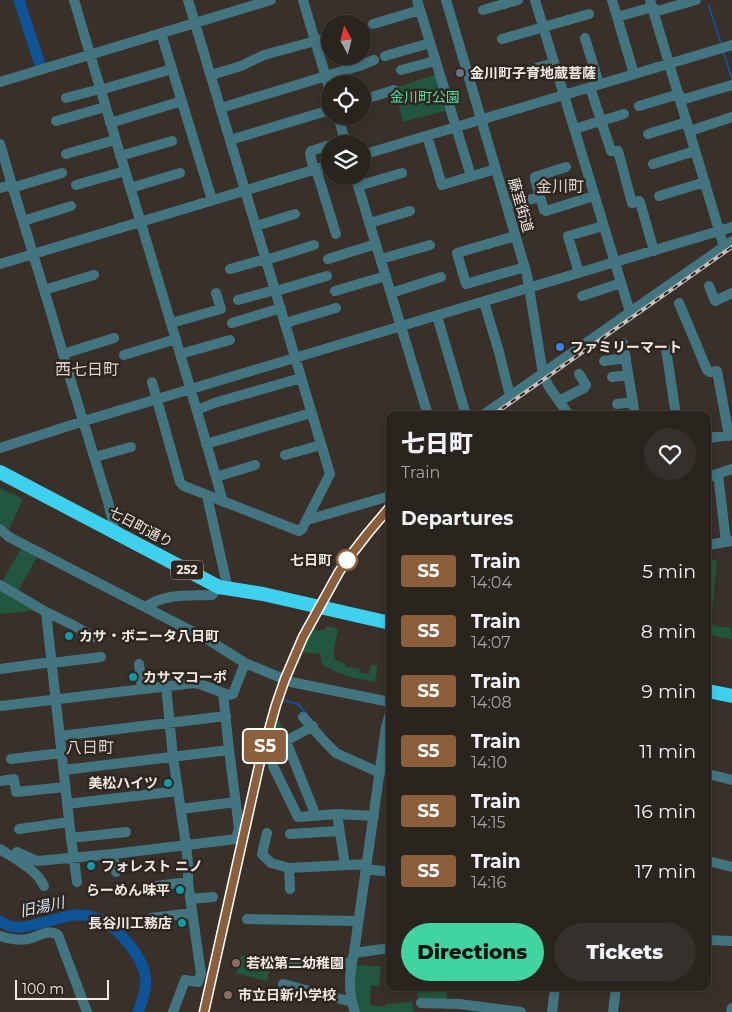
<!DOCTYPE html>
<meta charset="utf-8">
<style>
:root{--surface:#2a241f;--page:#36302c;--text:#f1f3f6;--muted:#a5a4a4;--line:#46413d;--accent:#41d4a1}
body{margin:0;font-family:Montserrat,"Noto Sans JP",sans-serif;background:var(--page);color:var(--text);height:100vh;display:flex;flex-direction:column;font-size:19px;white-space:nowrap}
*{box-sizing:border-box;margin:0}
p{font-size:16px;color:var(--muted)}
.icon{flex:none;width:28px;height:28px;fill:none;stroke:currentColor;stroke-width:2;stroke-linecap:round;stroke-linejoin:round}
.map{position:relative;flex:1;overflow:hidden}
.drawer{position:absolute;left:386px;top:411px;width:325px;height:580px;display:flex;flex-direction:column;background:var(--surface);border-radius:10px;box-shadow:0 2px 8px #0003,0 0 0 1px var(--line)}
.drawer>*{flex:none}
.badge{padding:0 10px;border-radius:4px;font-size:18px;line-height:32px}
.needle{width:32px;rotate:353deg}
.controls{position:absolute;left:321px;top:15px;display:grid;gap:10px}
.controls a{display:grid;place-items:center;width:50px;height:50px;border-radius:50%;background:var(--surface);box-shadow:0 2px 8px #0003,0 0 0 1px var(--line);font-size:25px}
.scale{position:absolute;left:15px;bottom:12px;width:94px;box-sizing:border-box;padding-left:5px;border:2px solid #efeae5;border-top:0;font-size:14px;line-height:18px;white-space:nowrap;color:#efeae5;-webkit-text-stroke:4px #2e261f;paint-order:stroke}
.map>.badge{position:absolute;translate:-50% -50%;box-shadow:0 0 0 2px #fff}
h2{padding:0 15px;font-size:19px;line-height:45px}
.round{display:grid;place-items:center;flex:none;width:52px;height:52px;border-radius:26px;background:var(--page)}
.summary{display:flex;align-items:center;justify-content:space-between;height:85px;padding:0 15px}
h1{font-size:24px;font-weight:800;line-height:38px}
.action{display:flex;gap:10px;margin-top:auto;padding:10px 15px}
.action a{flex:1;height:58px;border-radius:30px;background:var(--accent);color:#111;font-size:20px;font-weight:800;line-height:58px;text-align:center}
.action a+a{background:var(--page);color:var(--text)}
ul{padding:0;list-style:none}
li{display:flex;align-items:center;gap:15px;height:60px;padding:0 15px}
li div{flex:1}
li b{display:block;font-size:19px}
li em{font-style:normal}
li .badge{min-width:55px;font-weight:700;text-align:center}
.map>svg:first-child{display:block}
.green{fill:#22563f}
.lines{fill:none;stroke-linecap:round;stroke-linejoin:round}
.stream{stroke:#0e5395;stroke-width:2}
.river{stroke:#0e5395;stroke-width:11}
.minor{stroke:#437580;stroke-width:10}
.highway{stroke:#3ed1ee;stroke-width:14}
.rail-casing{stroke:#c6c0bb;stroke-width:4}
.rail{stroke:#2e261f;stroke-width:2;stroke-dasharray:5.5;stroke-linecap:butt}
.line-casing{stroke:#fff;stroke-width:11}
.line{stroke:#8b5e3c;stroke-width:8}
.worship-dot{fill:#6b7280;stroke:#2e261f;stroke-width:2}
.shop-dot{fill:#3f7fe0;stroke:#2e261f;stroke-width:2}
.stop-dot{fill:#fff;stroke:#8b5e3c;stroke-width:2.5}
.culture-dot{fill:#0f9aa8;stroke:#2e261f;stroke-width:2}
.education-dot{fill:#8d6e63;stroke:#2e261f;stroke-width:2}
.labels{text-anchor:middle;stroke-width:5;stroke-linejoin:round;paint-order:stroke}
.shield{fill:#2e261f;stroke:#b5afaa;stroke-width:1}
.shield-label{font-size:12px;font-weight:bold;fill:#efeae5}
.poi-label{font-size:14px;font-weight:bold;fill:#efeae5;stroke:#2e261f;text-anchor:start}
.park-label{font-size:14px;fill:#4ae2a4;stroke:#2e261f}
.street-label{font-size:14px;fill:#efeae5;stroke:#2e261f}
.stop-label{font-size:14px;font-weight:bold;fill:#efeae5;stroke:#2e261f;text-anchor:end}
.water-label{font-size:15px;font-style:italic;fill:#d2e2f5;stroke:#2e261f}
.quarter-label{font-size:16px;fill:#dbd0c7;stroke:#2e261f}
</style>
<div class="map">
<svg width="732" height="1012" viewBox="0 0 732 1012">
<rect width="100%" height="100%" fill="#383029"/>
<path class="green" d="M438 74 449 110 403 122 394 88Z
M0 488 23 499 9 529 0 523Z
M23 545 39 554 17 593 41 610 0 614V585Z
M708 560H717L711 621 715 626 731 628 732 639 713 636 708 630Z
M313 623 317 631 325 629 327 626 338 629 334 649V659L344 663 346 667 360 669 359 672 369 674 371 665 377 666 375 682 349 677 326 667 322 664 320 654 308 653 300 650 308 632Z
M276 716 288 737 266 748 273 721Z
M247 954 271 959 267 981 236 973 240 957Z
M355 965 381 966 379 986 371 985 370 1005 385 1007 386 1004 412 1002 414 1012H357L353 997Z
M418 988H433L435 991 447 992 446 1003 419 1001 417 997Z"/>
<g class="lines">
<path class="stream" d="M709 6 721 44
M723 51 732 79
M278 699 298 704 314 723
M385 769 390 772"/>
<path class="river" d="M19 0 40 65
M0 921C12 929 20 928 33 925 47 922 60 917 74 915 100 913 120 931 134 951 150 973 148 987 138 1012"/>
<path class="minor" d="M74 0C123 167 176 334 223 502
M303 0 330 91
M417 0 471 176
M446 0 527 275 543 374 549 387 569 415
M535 0 630 312
M612 0 634 74
M650 0 724 247
M483 10 518 0
M654 12 696 0
M617 17 653 7
M373 24 420 10
M161 33 212 200
M585 38 599 84
M502 39 589 14
M385 56 430 43
M401 70 435 61
M522 72 554 63
M211 75 241 66 264 55 330 37
M0 82 271 0
M590 87 611 151H618L632 203 639 201 640 202 654 251
M100 90 172 69
M66 98 100 89
M362 100 394 90
M681 100 732 85
M639 106 679 94
M221 108 359 66 374 60
M338 116 346 144
M56 121 105 107
M110 123 182 101
M574 129 624 114
M690 131 732 117
M648 134 687 122
M427 136 442 185 496 169
M230 140 330 110
M0 144 12 185 52 316 73 388 108 502 113 522 114 531
M66 154 115 140
M362 155 732 45
M120 156 172 141
M653 164 695 151
M566 167 535 177V179L544 210 546 211 594 196
M316 169 336 234
M314 170 310 154 311 151 330 145
M355 176 428 415
M76 185 125 171
M358 186 402 173
M0 188 12 185
M12 188 62 173
M130 188 180 173
M659 196 705 182
M507 206 540 197
M23 221 71 206
M370 223 410 211
M256 226 295 214
M515 236 457 253 466 284 525 267
M328 259 376 244
M381 259 430 245
M266 260 314 245
M0 264 330 165
M230 269 266 259
M579 273 568 236 603 226
M709 286 715 301 732 293
M44 290 94 275
M276 291 327 276
M335 291 386 276
M391 293 441 277
M582 296 621 283
M238 300 275 290
M484 302 499 352 510 396
M679 303 707 370 710 372 717 371 729 436
M437 316 466 415
M171 323 221 309 216 293
M232 323 281 308
M285 323 336 308
M623 343 635 415
M666 349 676 415
M63 354 114 338
M180 354 230 340
M124 355 176 339
M604 361 626 358
M612 377 628 375
M152 382 180 482 184 486 299 531 302 529 330 474 188 0
M559 401 584 388 586 385 579 374
M617 404 633 402
M197 410 214 403 301 378
M483 415 732 241
M708 438 732 435
M206 444 311 413
M0 448 84 421 732 227
M285 455 321 445
M95 457 131 447
M718 474 726 542
M216 477 255 465
M708 477 732 469
M207 496 228 589
M307 520 390 496
M0 529 9 537 207 639 245 663 291 682 390 702
M708 545 731 541
M0 585 46 612 71 624 94 637
M145 607C165 593 189 596 212 595L219 587
M46 612 71 838 77 882
M52 663 101 657
M139 664 142 689
M0 669 52 662
M166 686 173 757 186 845 188 864V882L201 974 198 982 185 980 173 1012
M0 706 194 683 200 684 223 693
M303 717 325 742 336 753 380 773
M313 726 286 741 316 816
M60 736 226 716
M11 759 62 753
M273 766 298 817 337 814 345 865
M64 770 229 750
M708 774 732 780
M0 781 14 779 16 792 65 787
M67 804 178 791
M181 809 236 802
M337 814 374 816
M19 829 69 822
M267 833 262 854 271 863 289 868 367 864
M290 834 339 831
M71 838 126 832
M0 849C15 859 36 869 44 886
M17 852 37 861 113 854 236 839 239 828 229 750 223 693 229 695 233 694 245 663
M113 854 116 872
M708 861 732 867
M289 868 290 889
M366 869 390 872
M148 887 188 882
M190 899 213 897
M151 918 192 913
M247 919 358 921
M0 936C9 939 18 941 28 939 38 937 49 928 58 935L87 1012
M708 940 732 941
M354 953 390 948
M291 962 352 963
M283 984 352 1002
M421 1003 459 1004 521 1012
M355 1012C348 993 349 973 354 953L386 727 390 713
M552 1012 555 988
M613 1012 616 988
M731 1012 732 1008"/>
<path class="highway" d="M0 472 219 587 263 594 390 623
M708 691 732 696"/>
<g class="rail-casing">
<path id="rail" d="M493 415 732 247
M204 1012 259 766 276 705 285 679 303 637 347 560 390 507"/>
</g>
<use href="#rail" class="rail"/>
</g>
<g class="lines">
<g class="line-casing">
<path id="line" d="M204 1012 259 766 276 705 285 679 303 637 339 572 347 560 368 533 390 507"/>
</g>
<use href="#line" class="line"/>
</g>
<circle class="worship-dot" cx="460" cy="73" r="5"/>
<circle class="shop-dot" cx="560" cy="347" r="5"/>
<circle class="stop-dot" cx="347" cy="560" r="10"/>
<g class="culture-dot">
<circle cx="69" cy="636" r="5"/>
<circle cx="133" cy="677" r="5"/>
<circle cx="168" cy="783" r="5"/>
<circle cx="91" cy="866" r="5"/>
<circle cx="180" cy="890" r="5"/>
<circle cx="182" cy="923" r="5"/>
</g>
<g class="education-dot">
<circle cx="236" cy="963" r="5"/>
<circle cx="228" cy="995" r="5"/>
</g>
<g class="labels">
<rect class="shield" x="171" y="560.5" width="32" height="19" rx="4"/>
<g class="shield-label">
<text x="187" y="574">252</text>
</g>
<g class="poi-label">
<text x="470" y="78">金川町子育地蔵菩薩</text>
<text x="570" y="352">ファミリーマート</text>
<text x="79" y="641">カサ・ボニータ八日町</text>
<text x="143" y="682">カサマコーポ</text>
<text x="158" y="788" text-anchor="end">美松ハイツ</text>
<text x="101" y="871">フォレスト ニノ</text>
<text x="170" y="895" text-anchor="end">らーめん味平</text>
<text x="172" y="928" text-anchor="end">長谷川工務店</text>
<text x="246" y="968">若松第二幼稚園</text>
<text x="238" y="1000">市立日新小学校</text>
</g>
<g class="park-label">
<text x="425" y="102">金川町公園</text>
</g>
<g class="street-label">
<text transform="translate(521 205) rotate(74)" y="5">藤室街道</text>
<text transform="translate(141 527) rotate(28)" y="5">七日町通り</text>
</g>
<g class="stop-label">
<text x="332" y="565">七日町</text>
</g>
<g class="water-label">
<text transform="translate(42 907) rotate(-12)" y="5">旧湯川</text>
</g>
<g class="quarter-label">
<text x="560" y="192">金川町</text>
<text x="87" y="375">西七日町</text>
<text x="90" y="753">八日町</text>
</g>
</g>
</svg>
<div class="controls">
<a><svg class="needle" viewBox="-14 -14 28 28"><path d="M0-13l5 13h-10z" fill="#e53935"/><path d="M0 13l5-13h-10z" fill="#a5a4a4"/></svg></a>
<a><svg class="icon" aria-label="locate" viewBox="0 0 24 24"><circle cx="12" cy="12" r="6"/><path d="M12 2v4M12 18v4M2 12h4M18 12h4"/></svg></a>
<a><svg class="icon" aria-label="layers" viewBox="0 0 24 24"><path d="M12 4l9 5-9 5-9-5zM3 14l9 5 9-5"/></svg></a>
</div>
<div class="scale">100 m</div>
<b class="badge" style="left:265px;top:746px;background:#8b5e3c;color:#fff">S5</b>
<section class="drawer">
<div class="summary"><div><h1>七日町</h1><p>Train</p></div><a class="round"><svg class="icon" aria-label="heart" viewBox="0 0 24 24"><path d="M12 20l-8-8c-3-5 5-10 8-4 3-6 11-1 8 4z"/></svg></a></div>
<h2>Departures</h2>
<ul>
<li><span class="badge" style="background:#8b5e3c;color:#fff">S5</span><div><b>Train</b><p>14:04</p></div><em>5 min</em></li>
<li><span class="badge" style="background:#8b5e3c;color:#fff">S5</span><div><b>Train</b><p>14:07</p></div><em>8 min</em></li>
<li><span class="badge" style="background:#8b5e3c;color:#fff">S5</span><div><b>Train</b><p>14:08</p></div><em>9 min</em></li>
<li><span class="badge" style="background:#8b5e3c;color:#fff">S5</span><div><b>Train</b><p>14:10</p></div><em>11 min</em></li>
<li><span class="badge" style="background:#8b5e3c;color:#fff">S5</span><div><b>Train</b><p>14:15</p></div><em>16 min</em></li>
<li><span class="badge" style="background:#8b5e3c;color:#fff">S5</span><div><b>Train</b><p>14:16</p></div><em>17 min</em></li>
</ul>
<div class="action"><a>Directions</a><a>Tickets</a></div>
</section>
</div>
